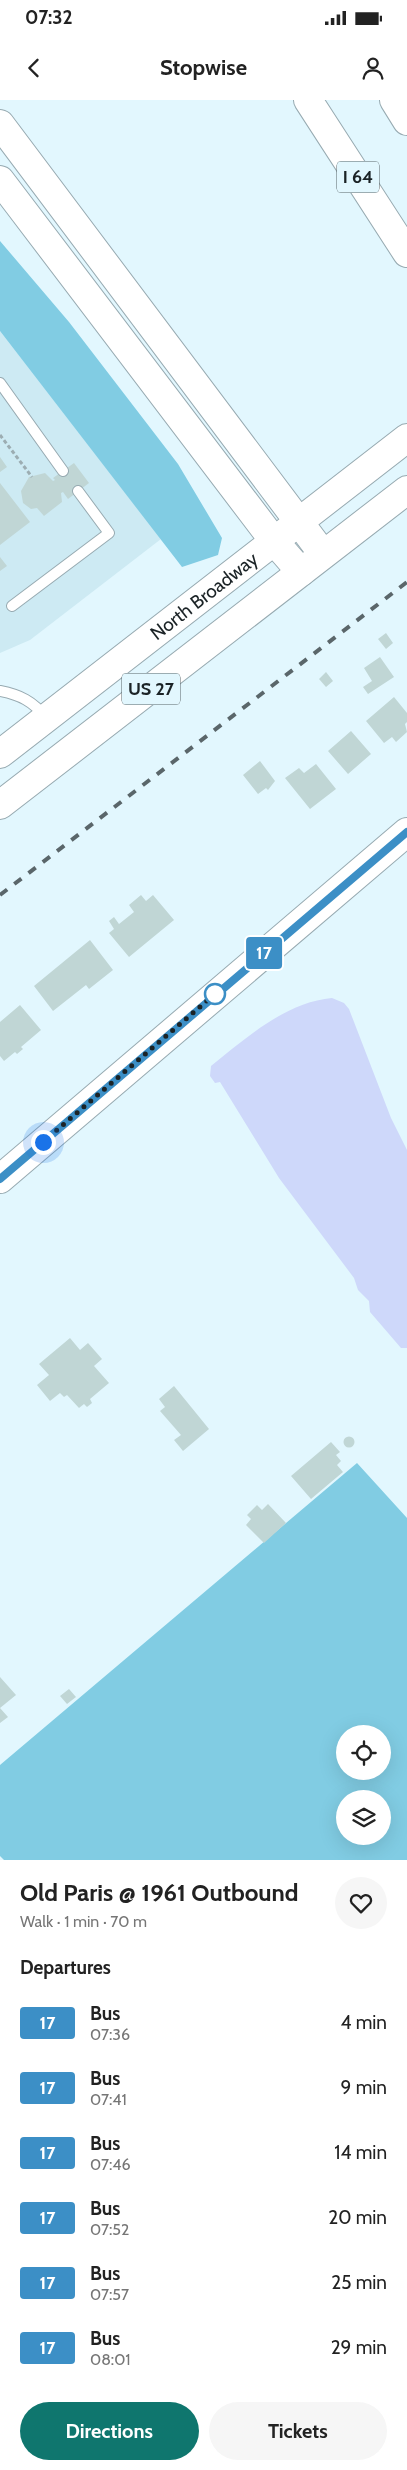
<!DOCTYPE html>
<meta charset="utf-8">
<style>
:root{--surface:#fff;--page:#f6f6f6;--text:#222;--muted:#767676;--accent:#0f766e}
body{margin:0;font-family:Cabin,sans-serif;background:var(--page);color:var(--text);height:100vh;display:flex;flex-direction:column;font-size:19px;white-space:nowrap}
*{box-sizing:border-box;margin:0}
p{font-size:16px;color:var(--muted)}
.icon{flex:none;width:28px;height:28px;fill:none;stroke:currentColor;stroke-width:2;stroke-linecap:round;stroke-linejoin:round}
.map{position:relative;height:1760px;overflow:hidden}
.details{display:flex;flex-direction:column;background:var(--surface);flex:1}
.details>*{flex:none}
.badge{padding:0 10px;border-radius:4px;font-size:18px;line-height:32px}
.tools{position:absolute;left:336px;top:1625px;display:grid;gap:10px}
.tools a{display:grid;place-items:center;width:55px;height:55px;border-radius:50%;background:var(--surface);box-shadow:0 5px 20px #0002;font-size:25px}
.you{position:absolute;width:25px;height:25px;margin:-12px;border:4px solid #fff;border-radius:50%;background:#1a73e8;box-shadow:0 0 0 8px #1a73e833}
.map>.badge{position:absolute;translate:-50% -50%;box-shadow:0 0 0 2px #fff}
h2{padding:0 20px;font-size:19px;line-height:45px}
.round{display:grid;place-items:center;flex:none;width:52px;height:52px;border-radius:26px;background:var(--page)}
.summary{display:flex;align-items:center;justify-content:space-between;height:85px;padding:0 20px}
h1{font-size:24px;font-weight:800;line-height:38px}
.primary-button{display:flex;gap:10px;margin-top:auto;padding:10px 20px}
.primary-button a{flex:1;height:58px;border-radius:30px;background:var(--accent);color:#fff;font-size:20px;font-weight:800;line-height:58px;text-align:center}
.primary-button a+a{background:var(--page);color:var(--text)}
ul{padding:0;list-style:none}
li{display:flex;align-items:center;gap:15px;height:65px;padding:0 20px}
li div{flex:1}
li b{display:block;font-size:19px}
li em{font-style:normal}
li .badge{min-width:55px;font-weight:700;text-align:center}
.status{display:flex;justify-content:space-between;align-items:center;height:35px;padding:0 25px;background:var(--surface);direction:ltr}
.status svg{height:14px;fill:currentColor}
header{display:flex;justify-content:space-between;align-items:center;height:65px;padding:0 20px;background:var(--surface);font-size:22px;font-weight:800}
.map>svg:first-child{display:block}
.built{fill:#cdeaf3}
.green{fill:#81cce3;fill-rule:evenodd}
.water{fill:#ced8fa}
.building{fill:#c0d6d5}
.lines{fill:none;stroke-linecap:round;stroke-linejoin:round}
.lane-casing{stroke:#97aab1;stroke-width:12}
.secondary-casing{stroke:#97aab1;stroke-width:30}
.highway-casing{stroke:#97aab1;stroke-width:30}
.path{stroke:#9cadb2;stroke-width:3;stroke-dasharray:4 2.5;stroke-linecap:butt}
.lane{stroke:#fff;stroke-width:10}
.secondary{stroke:#fff;stroke-width:28}
.highway{stroke:#fff;stroke-width:28}
.rail{stroke:#5a666a;stroke-width:4;stroke-dasharray:9 9;stroke-linecap:butt}
.line-casing{stroke:#fff;stroke-width:11}
.line{stroke:#3c8fc6;stroke-width:8}
.walk{stroke:#1b2326;stroke-width:5;stroke-dasharray:0 9}
.stop-dot{fill:#fff;stroke:#3c8fc6;stroke-width:2.5}
.labels{text-anchor:middle;stroke-width:4;stroke-linejoin:round;paint-order:stroke}
.shield{fill:#e2f7fe;stroke:#576367;stroke-width:1}
.shield-label{font-size:18px;font-weight:bold;fill:#1b2326}
.street-label{font-size:19px;fill:#1b2326;stroke:#e2f7fe}
</style>
<div class="status"><b>07:32</b><svg viewBox="0 0 49 12"><path d="M0 12V9h3v3zM5 12V6h3v6zM10 12V3h3v9zM15 12V0h3v12zM26 1h20v11H26zM47 4h2v5h-2z"/></svg></div>
<header><svg class="icon" aria-label="back" viewBox="0 0 24 24"><path d="M15 5l-7 7 7 7"/></svg>Stopwise<svg class="icon" aria-label="person" viewBox="0 0 24 24"><circle cx="12" cy="8" r="4"/><path d="M4 21q1-7 8-7t8 7"/></svg></header>
<div class="map">
<svg width="407" height="1760" viewBox="0 0 407 1760">
<rect width="100%" height="100%" fill="#e2f7fe"/>
<path class="built" d="M0 231 161 439 30 540 0 553Z"/>
<path class="green" d="M0 141 69 222 178 364 222 438 218 455 182 467 0 231Z
M357 1363 407 1418V1760H4L0 1756V1665ZM345 1634H382V1671H345ZM345 1699H382V1736H345Z"/>
<path class="water" d="M332 898 344 903 349 909 391 1018 407 1050V1248H401L370 1212 369 1201 358 1190 354 1178 279 1078 220 982 215 983 210 976 211 966C246 938 286 902 332 898Z"/>
<path class="building" d="M0 357 7 367 0 372Z
M74 363 89 383 68 399 63 392 61 393 62 402 44 416 37 408 31 409 23 403 21 391 29 377 45 373 53 381 55 380 53 378Z
M0 383 30 422 0 445Z
M0 457 7 466 0 471Z
M386 533 393 543 386 549 378 539Z
M380 557 394 577 368 594 363 587 372 581 364 568Z
M326 572 333 581 326 587 319 579Z
M394 597 407 613V622L405 624 407 632 396 642 392 637 384 643 366 621Z
M351 631 371 654 348 674 328 651Z
M260 661 275 681 268 690 266 688 258 694 243 675Z
M316 664 336 689 310 709 285 678 299 668 304 673Z
M141 795 146 801 153 795 174 820 129 857 109 833 114 829 109 821 114 817 119 824 134 812 129 805Z
M90 840 113 870 89 889 86 885 53 911 34 886Z
M20 905 41 930 21 947 23 949 17 954 15 952 4 961 0 956V922Z
M70 1238 80 1250 88 1243 102 1259 94 1266 109 1283 90 1299 92 1303 87 1307 84 1304 79 1308 67 1295 64 1297 60 1293 50 1301 37 1285 49 1275 39 1264Z
M174 1286 209 1329 183 1351 174 1340 181 1335 160 1311 165 1307 159 1299Z
M343.5 1342a5.5 5.5 0 1 1 11 0a5.5 5.5 0 1 1-11 0Z
M331 1342 340 1352 336 1355 341 1361 337 1365 343 1372 311 1399 291 1376Z
M268 1404 286 1423 264 1443 246 1425 251 1419 247 1415 257 1405 262 1410Z
M0 1577 16 1595 0 1608 8 1617 0 1623Z
M69 1589 76 1597 67 1604 60 1596Z"/>
<g class="lines">
<g class="lane-casing">
<path id="lane" d="M0 283 63 371
M12 506 109 433 78 391
M0 591C20 595 33 601 46 618"/>
</g>
<g class="secondary-casing">
<path id="secondary" d="M0 1079 407 732"/>
</g>
<g class="highway-casing">
<g id="highway">
<path d="M308 0 407 153"/>
<path d="M394 0 407 21"/>
<path d="M0 24 323 454"/>
<path d="M0 80 274 441 301 472"/>
<path id="s1" d="M0 654 407 338"/>
<path d="M0 705 407 390"/>
</g>
</g>
<path class="path" d="M0 335 32 377"/>
<use href="#lane" class="lane"/>
<use href="#secondary" class="secondary"/>
<use href="#highway" class="highway"/>
<path class="rail" d="M0 795 407 482"/>
</g>
<g class="lines">
<g class="line-casing">
<path id="line" d="M0 1079 407 732"/>
</g>
<use href="#line" class="line"/>
<path class="walk" d="M43 1042 215 894"/>
</g>
<circle class="stop-dot" cx="215" cy="894" r="10"/>
<g class="labels">
<g class="shield">
<rect x="337" y="61.5" width="42" height="31" rx="4"/>
<rect x="122" y="573.5" width="58" height="31" rx="4"/>
</g>
<g class="shield-label">
<text x="358" y="83">I 64</text>
<text x="151" y="595">US 27</text>
</g>
<g class="street-label">
<text dy="7" stroke="none"><textPath href="#s1" startOffset="258">North Broadway</textPath></text>
</g>
</g>
</svg>
<div class="tools">
<a><svg class="icon" aria-label="locate" viewBox="0 0 24 24"><circle cx="12" cy="12" r="6"/><path d="M12 2v4M12 18v4M2 12h4M18 12h4"/></svg></a>
<a><svg class="icon" aria-label="layers" viewBox="0 0 24 24"><path d="M12 4l9 5-9 5-9-5zM3 14l9 5 9-5"/></svg></a>
</div>
<div class="you" style="left:43px;top:1042px"></div>
<b class="badge" style="left:264px;top:853px;background:#3c8fc6;color:#fff">17</b>
</div>
<section class="details">
<div class="summary"><div><h1>Old Paris @ 1961 Outbound</h1><p>Walk · 1 min · 70 m</p></div><a class="round"><svg class="icon" aria-label="heart" viewBox="0 0 24 24"><path d="M12 20l-8-8c-3-5 5-10 8-4 3-6 11-1 8 4z"/></svg></a></div>
<h2>Departures</h2>
<ul>
<li><span class="badge" style="background:#3c8fc6;color:#fff">17</span><div><b>Bus</b><p>07:36</p></div><em>4 min</em></li>
<li><span class="badge" style="background:#3c8fc6;color:#fff">17</span><div><b>Bus</b><p>07:41</p></div><em>9 min</em></li>
<li><span class="badge" style="background:#3c8fc6;color:#fff">17</span><div><b>Bus</b><p>07:46</p></div><em>14 min</em></li>
<li><span class="badge" style="background:#3c8fc6;color:#fff">17</span><div><b>Bus</b><p>07:52</p></div><em>20 min</em></li>
<li><span class="badge" style="background:#3c8fc6;color:#fff">17</span><div><b>Bus</b><p>07:57</p></div><em>25 min</em></li>
<li><span class="badge" style="background:#3c8fc6;color:#fff">17</span><div><b>Bus</b><p>08:01</p></div><em>29 min</em></li>
</ul>
<div class="primary-button"><a>Directions</a><a>Tickets</a></div>
</section>
